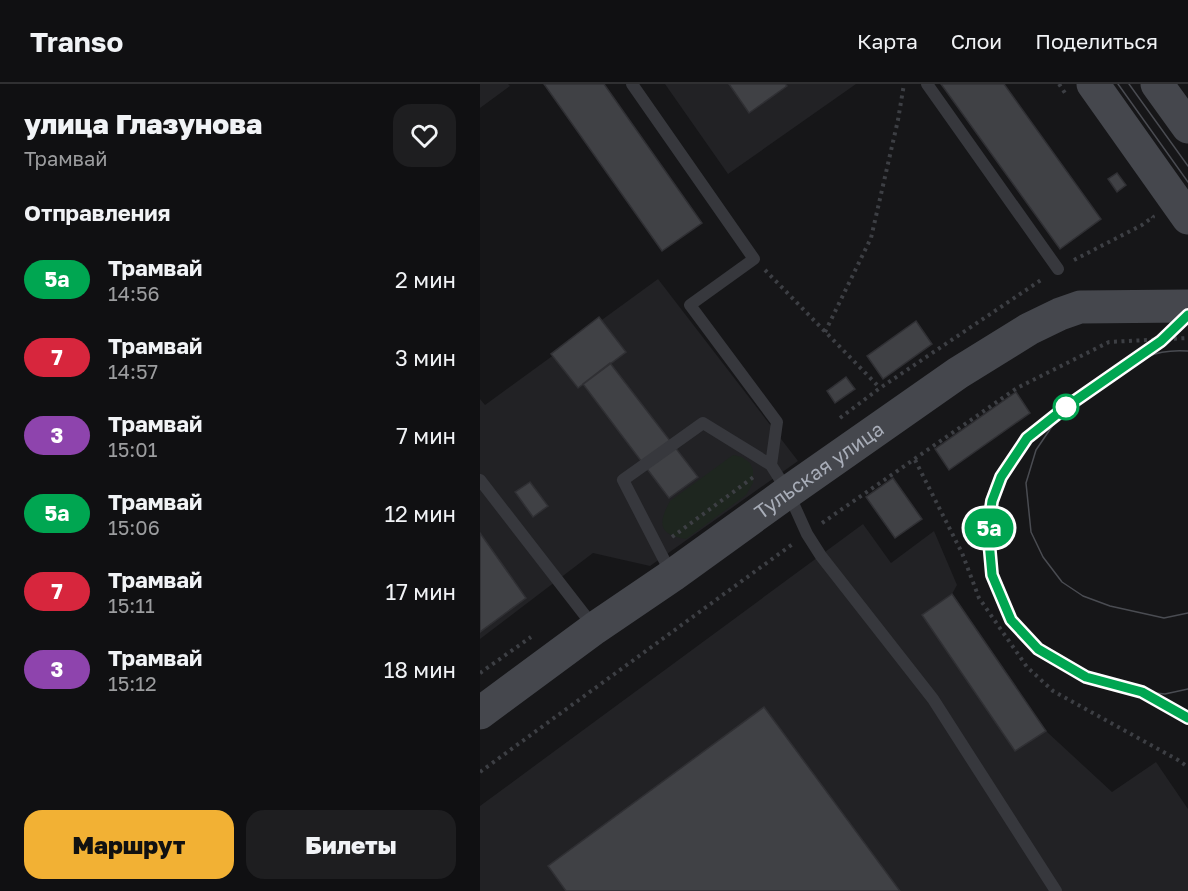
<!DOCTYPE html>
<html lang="ru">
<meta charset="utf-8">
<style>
:root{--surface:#101012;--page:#1e1e20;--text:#f1f3f6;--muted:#9c9d9f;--line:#303032;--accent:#f2b134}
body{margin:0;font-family:"Golos Text",sans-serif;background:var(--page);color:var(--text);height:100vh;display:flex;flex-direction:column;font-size:22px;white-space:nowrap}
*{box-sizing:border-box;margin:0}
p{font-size:20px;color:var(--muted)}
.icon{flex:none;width:33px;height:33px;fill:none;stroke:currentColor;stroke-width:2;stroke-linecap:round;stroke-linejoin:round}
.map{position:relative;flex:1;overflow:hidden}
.side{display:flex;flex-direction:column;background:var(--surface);width:480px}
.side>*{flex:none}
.badge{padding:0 12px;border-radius:20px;font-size:21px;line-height:39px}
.map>.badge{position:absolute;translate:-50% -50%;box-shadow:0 0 0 3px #fff}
h2{padding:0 24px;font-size:22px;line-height:54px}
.round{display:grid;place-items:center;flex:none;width:63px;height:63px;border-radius:18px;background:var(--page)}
.headline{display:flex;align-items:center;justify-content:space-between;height:102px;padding:0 24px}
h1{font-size:28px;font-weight:800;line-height:45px}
.cta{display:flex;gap:12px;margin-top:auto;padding:12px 24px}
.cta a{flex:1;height:69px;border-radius:18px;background:var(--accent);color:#111;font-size:24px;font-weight:800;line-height:69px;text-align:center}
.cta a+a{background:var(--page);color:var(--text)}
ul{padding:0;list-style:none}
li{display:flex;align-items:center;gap:18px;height:78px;padding:0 24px}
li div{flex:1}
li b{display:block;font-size:22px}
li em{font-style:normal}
li .badge{min-width:66px;font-weight:700;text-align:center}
header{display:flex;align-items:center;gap:36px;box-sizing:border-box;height:84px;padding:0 30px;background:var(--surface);border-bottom:2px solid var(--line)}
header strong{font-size:28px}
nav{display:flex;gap:33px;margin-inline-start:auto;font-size:21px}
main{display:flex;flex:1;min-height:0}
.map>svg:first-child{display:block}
.built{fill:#222225}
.green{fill:#1e261f}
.building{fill:#404145;stroke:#303034;stroke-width:1.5}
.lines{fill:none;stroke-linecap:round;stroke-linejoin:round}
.path{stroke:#3d3f44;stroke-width:4;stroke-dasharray:3 4.5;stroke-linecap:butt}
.lane{stroke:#37383d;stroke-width:12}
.secondary{stroke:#45474d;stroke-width:33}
.tram{stroke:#4a4c52;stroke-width:1.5}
.line-casing{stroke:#fff;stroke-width:14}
.line{stroke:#00a651;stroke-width:9}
.stop-dot{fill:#fff;stroke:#00a651;stroke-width:3}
.labels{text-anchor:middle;stroke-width:5;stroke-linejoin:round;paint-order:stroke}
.street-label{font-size:20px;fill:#a8adb8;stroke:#111113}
</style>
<header>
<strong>Transo</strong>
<nav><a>Карта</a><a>Слои</a><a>Поделиться</a></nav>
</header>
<main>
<section class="side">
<div class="headline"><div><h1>улица Глазунова</h1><p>Трамвай</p></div><a class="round"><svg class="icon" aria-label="heart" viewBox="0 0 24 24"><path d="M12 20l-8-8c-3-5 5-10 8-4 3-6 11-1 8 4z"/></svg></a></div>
<h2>Отправления</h2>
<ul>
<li><span class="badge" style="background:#00a651;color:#fff">5а</span><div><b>Трамвай</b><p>14:56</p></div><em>2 мин</em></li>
<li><span class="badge" style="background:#d7263d;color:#fff">7</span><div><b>Трамвай</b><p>14:57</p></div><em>3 мин</em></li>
<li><span class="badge" style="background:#8e44ad;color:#fff">3</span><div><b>Трамвай</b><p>15:01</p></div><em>7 мин</em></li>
<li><span class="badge" style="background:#00a651;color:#fff">5а</span><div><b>Трамвай</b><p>15:06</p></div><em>12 мин</em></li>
<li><span class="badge" style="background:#d7263d;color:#fff">7</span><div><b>Трамвай</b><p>15:11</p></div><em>17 мин</em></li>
<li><span class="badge" style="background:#8e44ad;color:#fff">3</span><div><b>Трамвай</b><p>15:12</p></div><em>18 мин</em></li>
</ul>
<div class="cta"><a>Маршрут</a><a>Билеты</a></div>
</section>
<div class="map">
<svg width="708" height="807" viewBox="0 0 708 807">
<rect width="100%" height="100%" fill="#161618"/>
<path class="built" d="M0 0H28L30 2 0 24Z
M185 0H376L248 90Z
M178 195 318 377 170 482 113 469 0 555V315L5 321Z
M383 440 411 479 454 447 477 501 472 510 566 647 632 708 676 678 708 725V807H0V722Z"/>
<path class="green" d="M253 371 262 373 270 379 273 386V399L266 411 206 455C178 451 178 439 190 417Z"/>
<path class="building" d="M64 0H124L222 139 182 167Z
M249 0H305L307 2 269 29Z
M461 0H524L621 135 580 165Z
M637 89 646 101 637 108 628 95Z
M119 233 146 268 98 304 71 270Z
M436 237 452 260 403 295 387 272Z
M130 279 218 393 189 414 103 300Z
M366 293 375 305 355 319 347 307Z
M536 308 550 329 469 386 455 365Z
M413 394 442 435 415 454 386 413Z
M50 398 68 422 53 433 35 408Z
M0 449 46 514 0 548Z
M472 510 566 647 535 667 442 531Z
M284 623 420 807H86L68 782Z"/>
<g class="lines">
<path class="path" d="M579 0 585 9
M594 176 662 141 673 133 672 132
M285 186 400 304
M345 248 391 154 418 36 424 0
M360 334 400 304 564 194
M435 376 482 469 499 514 547 583 573 607 698 676 708 683
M342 439 537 304 629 258 708 254
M192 453 275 392
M0 589 51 553
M0 688 314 459"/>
<path class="lane" d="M152 0 274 175 210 221 297 338 291 381 308 408 327 450 341 472 453 615 576 807
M447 0 578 185
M0 396 114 543
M192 491 143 396 223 339 291 381"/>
<g class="secondary">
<path d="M613 0 708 134"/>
<path d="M677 0 708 43"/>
<path id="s1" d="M0 629 115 544 193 491 308 408 478 289 549 245 580 230 600 223 708 222"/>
</g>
<path class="tram" d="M638 0 708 98
M649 0 708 82
M708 231 681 257 586 323 547 354 521 393 512 417 508 446 512 491 531 536 558 565 606 593 661 608 708 634
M667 273C680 267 694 266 708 267
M577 335 556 366 546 399 551 448 563 473 582 498 603 512 630 522 684 534 708 529
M667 608 685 610 708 605"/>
</g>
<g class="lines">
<g class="line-casing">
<path id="line" d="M708 231 681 257 586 323 547 354 521 393 512 417 508 446 512 491 531 536 558 565 606 593 662 608 708 634"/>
</g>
<use href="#line" class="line"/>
</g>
<circle class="stop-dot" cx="586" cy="323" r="12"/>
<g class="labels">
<g class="street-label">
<text dy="7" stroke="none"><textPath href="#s1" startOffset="417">Тульская улица</textPath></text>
</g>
</g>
</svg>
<b class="badge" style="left:509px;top:444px;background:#00a651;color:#fff">5а</b>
</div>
</main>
